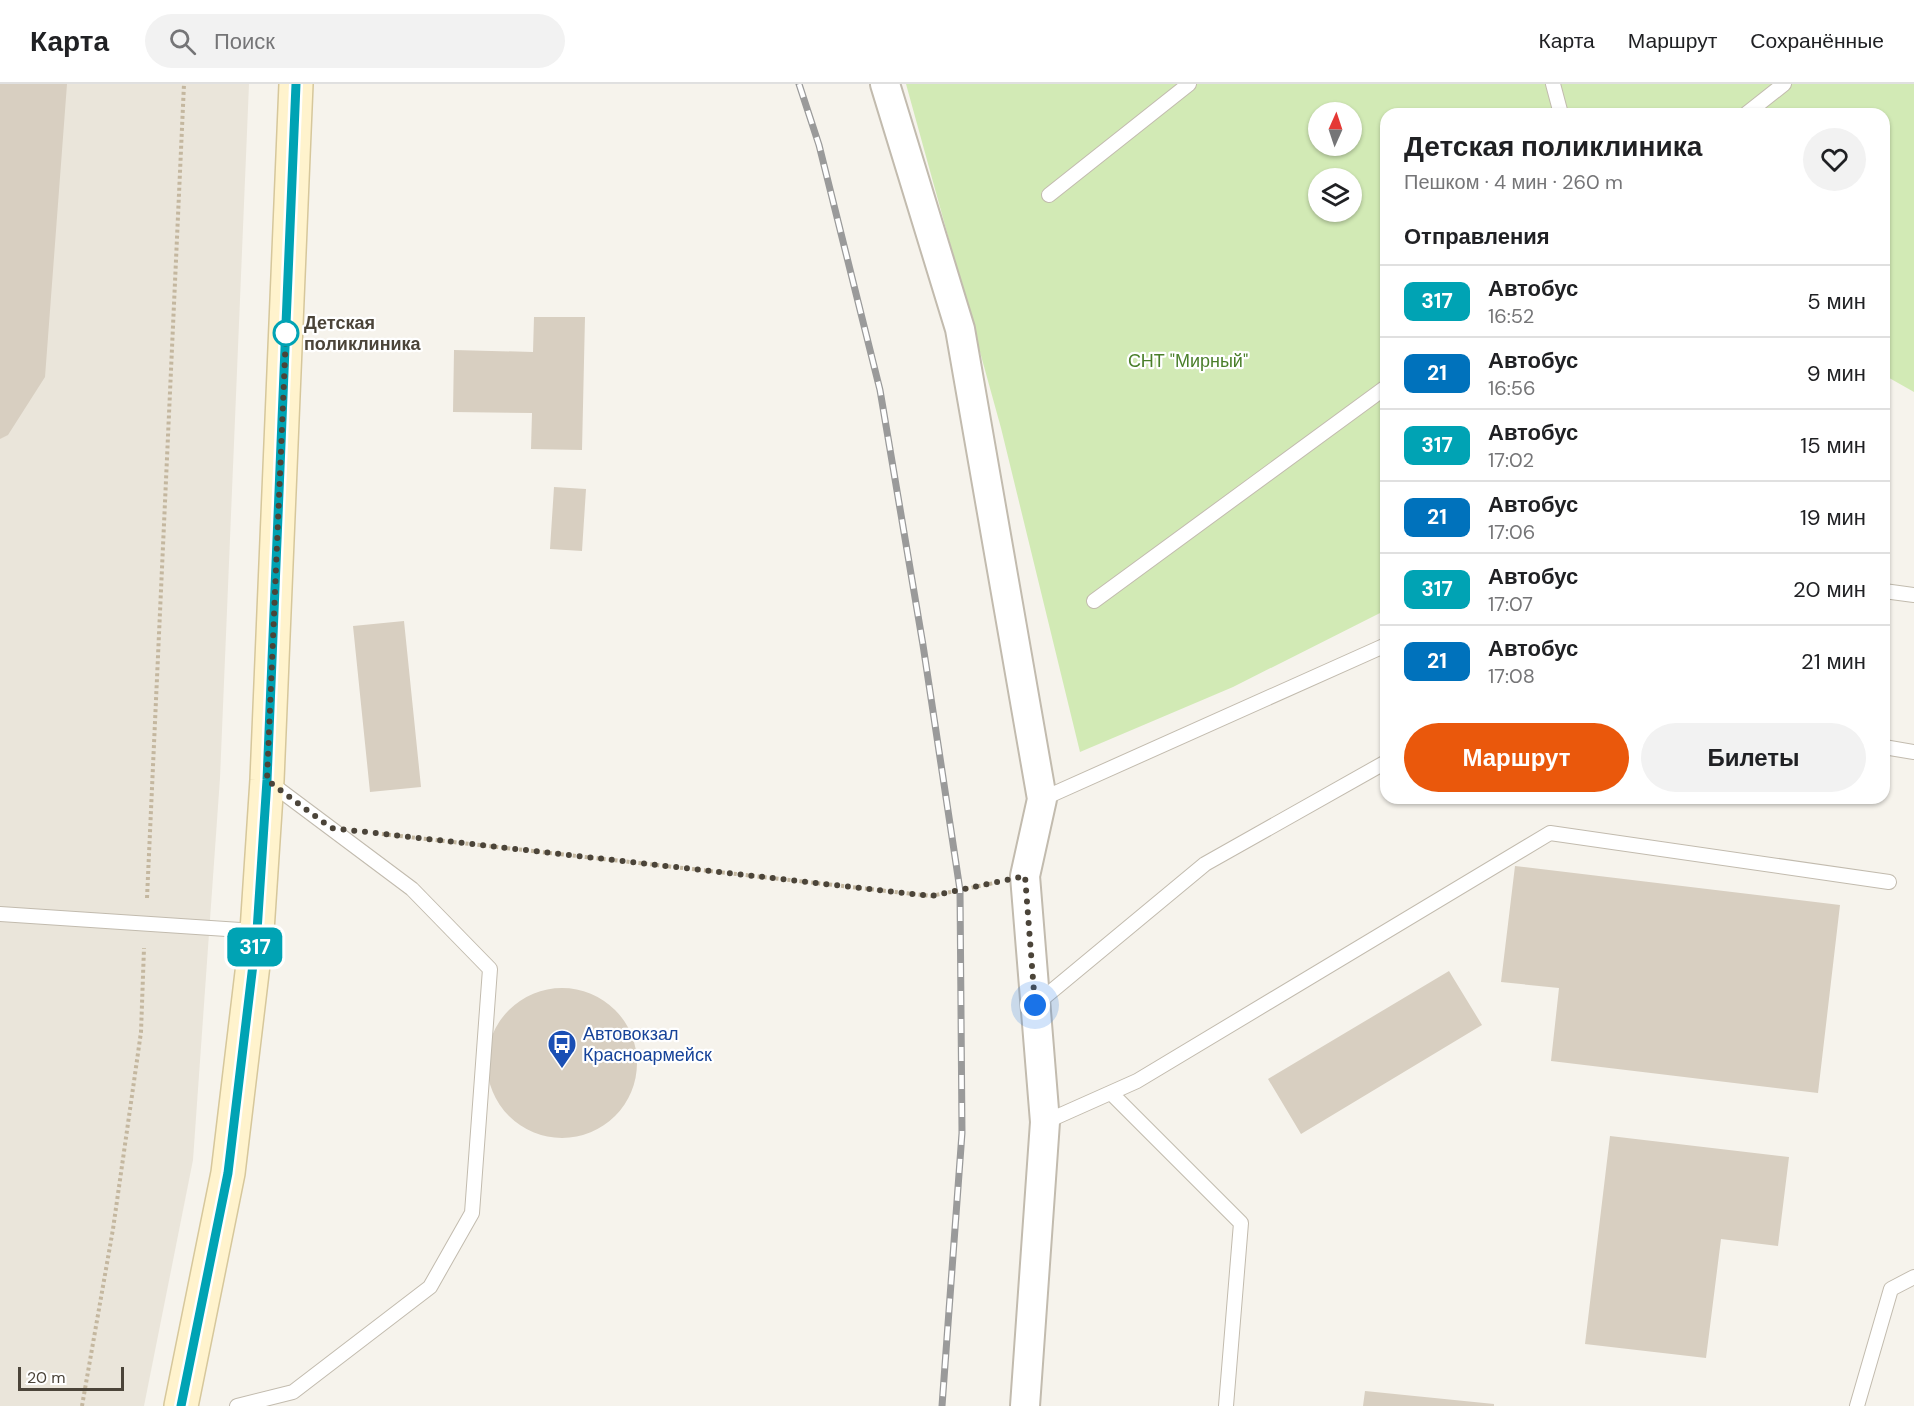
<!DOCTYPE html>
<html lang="ru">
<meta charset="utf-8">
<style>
:root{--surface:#fff;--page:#f2f2f2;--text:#202124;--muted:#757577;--line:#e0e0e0;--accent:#ea580c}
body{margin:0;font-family:"DM Sans",sans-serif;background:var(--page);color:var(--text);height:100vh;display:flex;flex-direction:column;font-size:22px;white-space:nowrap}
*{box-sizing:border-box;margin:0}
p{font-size:20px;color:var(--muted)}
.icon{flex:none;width:33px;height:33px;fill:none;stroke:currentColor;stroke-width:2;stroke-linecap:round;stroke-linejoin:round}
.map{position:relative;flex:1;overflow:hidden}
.panel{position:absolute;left:1380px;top:24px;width:510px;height:696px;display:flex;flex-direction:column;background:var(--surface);border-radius:18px;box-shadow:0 2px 4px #0004}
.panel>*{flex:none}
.badge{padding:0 12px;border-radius:9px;font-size:21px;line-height:39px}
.needle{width:39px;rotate:3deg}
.fabs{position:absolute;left:1308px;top:18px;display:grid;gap:12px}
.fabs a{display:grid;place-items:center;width:54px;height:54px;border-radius:50%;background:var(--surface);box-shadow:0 2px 4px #0004;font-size:30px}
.scale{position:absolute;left:18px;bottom:15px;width:106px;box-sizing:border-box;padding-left:6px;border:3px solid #4b4439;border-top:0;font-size:16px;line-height:21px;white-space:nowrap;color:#4b4439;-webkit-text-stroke:4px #fff;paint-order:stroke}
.you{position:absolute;width:30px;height:30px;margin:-15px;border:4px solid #fff;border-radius:50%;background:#1a73e8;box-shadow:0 0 0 9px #1a73e833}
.map>.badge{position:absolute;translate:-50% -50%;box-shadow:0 0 0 3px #fff}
h2{padding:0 24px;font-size:22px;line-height:54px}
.round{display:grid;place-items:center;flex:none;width:63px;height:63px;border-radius:32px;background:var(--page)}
.head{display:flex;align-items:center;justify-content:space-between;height:102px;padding:0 24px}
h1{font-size:28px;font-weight:700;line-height:45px}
.button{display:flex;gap:12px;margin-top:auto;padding:12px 24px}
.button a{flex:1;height:69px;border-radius:36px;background:var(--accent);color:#fff;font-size:24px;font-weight:700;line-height:69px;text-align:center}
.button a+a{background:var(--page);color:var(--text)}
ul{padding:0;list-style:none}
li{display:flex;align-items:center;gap:18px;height:72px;padding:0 24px;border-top:2px solid var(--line)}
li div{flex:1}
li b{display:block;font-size:22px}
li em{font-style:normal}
li .badge{min-width:66px;font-weight:700;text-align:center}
header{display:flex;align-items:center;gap:36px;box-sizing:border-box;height:84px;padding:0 30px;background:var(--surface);border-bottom:2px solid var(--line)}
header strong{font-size:28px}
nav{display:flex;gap:33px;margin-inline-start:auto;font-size:21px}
.search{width:420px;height:54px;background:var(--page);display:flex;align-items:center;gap:15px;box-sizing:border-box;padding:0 21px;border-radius:33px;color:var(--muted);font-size:22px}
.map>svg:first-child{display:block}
.residential{fill:#eae5da}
.green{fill:#d2eab5;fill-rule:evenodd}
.building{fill:#d8cfc1}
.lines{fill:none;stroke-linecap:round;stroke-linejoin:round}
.service-casing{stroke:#c2bbae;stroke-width:16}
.minor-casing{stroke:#c2bbae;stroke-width:32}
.secondary-casing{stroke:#d6c79b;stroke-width:36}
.path{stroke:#c4b79f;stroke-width:4;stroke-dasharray:3 3;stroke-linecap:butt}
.service{stroke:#fff;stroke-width:14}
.minor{stroke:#fff;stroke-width:28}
.secondary{stroke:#fff3cd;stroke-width:33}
.rail-casing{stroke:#9a9a9a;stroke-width:7}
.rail{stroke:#fff;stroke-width:4.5;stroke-dasharray:14;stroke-linecap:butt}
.line-casing{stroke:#fff;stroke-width:14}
.line{stroke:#00a3b4;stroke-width:9}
.walk{stroke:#4b4439;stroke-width:6;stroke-dasharray:0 10.8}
.stop-dot{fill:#fff;stroke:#00a3b4;stroke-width:3}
.labels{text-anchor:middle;stroke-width:4.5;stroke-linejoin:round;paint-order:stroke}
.stop-label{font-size:18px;font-weight:bold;fill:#4b4439;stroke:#fff;text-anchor:start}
.park-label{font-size:18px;fill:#4a7f2a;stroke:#fff}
.transit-label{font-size:18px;fill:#164399;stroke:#fff;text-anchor:start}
</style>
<header>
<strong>Карта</strong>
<div class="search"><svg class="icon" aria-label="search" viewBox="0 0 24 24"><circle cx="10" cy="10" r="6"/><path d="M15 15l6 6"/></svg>Поиск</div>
<nav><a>Карта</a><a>Маршрут</a><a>Сохранённые</a></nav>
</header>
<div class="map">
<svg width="1914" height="1322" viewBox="0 0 1914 1322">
<rect width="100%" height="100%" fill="#f6f3ec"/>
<path class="residential" d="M0 0H249L220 694 193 1076 144 1322H0Z"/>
<path class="green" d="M906 0H1914V308L1884 291V30H1386V526L1233 603 1080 668 1001 344ZM1318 28H1352V62H1318ZM1318 94H1352V128H1318Z"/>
<path class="building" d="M0 0H67L45 293 8 351 0 355Z
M534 233H585L582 366 531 365 532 329 453 328 454 266 533 268Z
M554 403 586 405 582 467 550 465Z
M404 537 421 703 370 708 353 542Z
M1515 782 1840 821 1818 1009 1551 977 1559 904 1501 898Z
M1449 887 1482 941 1301 1050 1268 995Z
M487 979a75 75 0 1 1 150 0a75 75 0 1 1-150 0Z
M1610 1052 1789 1073 1778 1162 1721 1155 1706 1274 1585 1260Z
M1365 1307 1494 1320V1322H1363Z"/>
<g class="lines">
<g class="service-casing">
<path id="service" d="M1553 0 1561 30
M1746 30 1784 0
M1049 111 1189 0
M1884 507 1914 511
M1094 517 1386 303
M1884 663 1914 668
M1042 715 1386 561
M0 830 257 847
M1035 921 1205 780 1386 678
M1111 1009 1241 1139 1226 1322
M1045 1038 1137 997 1550 749 1889 798
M237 1322 293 1308 430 1203 472 1129 490 885 412 805 269 698
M1857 1322 1891 1205 1914 1193"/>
</g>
<g class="minor-casing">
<path id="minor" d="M885 0 960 245 1042 715 1025 792 1045 1038 1025 1322"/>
</g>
<g class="secondary-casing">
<path id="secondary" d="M181 1322 228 1089 257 847 267 696 296 0"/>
</g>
<path class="path" d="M382 750 931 812 994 799
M147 814 184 0
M82 1322 113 1145 141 948 144 864"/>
<use href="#service" class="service"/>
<use href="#minor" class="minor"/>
<use href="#secondary" class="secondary"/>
<g class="rail-casing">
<path id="rail" d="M799 0 819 61 880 306 923 561 960 806 962 1049 942 1322"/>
</g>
<use href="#rail" class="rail"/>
</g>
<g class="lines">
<g class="line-casing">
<path id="line" d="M181 1322 228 1089 257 847 267 696 296 0"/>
</g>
<use href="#line" class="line"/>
<path class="walk" d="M286 249 267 696 331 744 931 812 1025 792 1035 921"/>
</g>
<defs>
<g id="bus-pin" transform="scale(1.5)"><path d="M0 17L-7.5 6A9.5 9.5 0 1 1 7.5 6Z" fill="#1a4fb4" stroke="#fff"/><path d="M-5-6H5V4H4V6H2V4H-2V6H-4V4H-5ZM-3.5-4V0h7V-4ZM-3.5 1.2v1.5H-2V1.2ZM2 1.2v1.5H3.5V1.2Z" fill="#fff"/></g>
</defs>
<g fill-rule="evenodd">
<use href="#bus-pin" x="562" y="960"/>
</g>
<circle class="stop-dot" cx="286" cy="249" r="12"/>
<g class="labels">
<g class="stop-label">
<text x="304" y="245">Детская<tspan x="304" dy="21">поликлиника</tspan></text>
</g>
<g class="park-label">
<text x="1188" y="283">СНТ "Мирный"</text>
</g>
<g class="transit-label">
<text x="583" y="956">Автовокзал<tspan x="583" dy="21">Красноармейск</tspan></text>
</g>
</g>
</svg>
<div class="fabs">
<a><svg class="needle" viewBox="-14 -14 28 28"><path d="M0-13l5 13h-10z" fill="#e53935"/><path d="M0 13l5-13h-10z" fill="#757577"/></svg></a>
<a><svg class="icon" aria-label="layers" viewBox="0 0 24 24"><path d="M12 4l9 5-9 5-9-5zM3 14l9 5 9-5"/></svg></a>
</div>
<div class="scale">20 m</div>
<div class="you" style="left:1035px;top:921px"></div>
<b class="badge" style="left:255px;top:863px;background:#00a3b4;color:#fff">317</b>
<section class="panel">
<div class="head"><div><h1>Детская поликлиника</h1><p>Пешком · 4 мин · 260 m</p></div><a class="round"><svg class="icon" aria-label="heart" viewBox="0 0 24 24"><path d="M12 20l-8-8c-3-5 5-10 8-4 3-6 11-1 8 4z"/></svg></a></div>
<h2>Отправления</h2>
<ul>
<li><span class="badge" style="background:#00a3b4;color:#fff">317</span><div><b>Автобус</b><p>16:52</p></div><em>5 мин</em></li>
<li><span class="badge" style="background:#0072bc;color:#fff">21</span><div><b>Автобус</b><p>16:56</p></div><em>9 мин</em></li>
<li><span class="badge" style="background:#00a3b4;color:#fff">317</span><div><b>Автобус</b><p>17:02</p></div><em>15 мин</em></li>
<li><span class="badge" style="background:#0072bc;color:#fff">21</span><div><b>Автобус</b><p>17:06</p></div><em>19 мин</em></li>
<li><span class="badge" style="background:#00a3b4;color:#fff">317</span><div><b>Автобус</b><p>17:07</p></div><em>20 мин</em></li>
<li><span class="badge" style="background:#0072bc;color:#fff">21</span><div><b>Автобус</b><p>17:08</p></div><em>21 мин</em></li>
</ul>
<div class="button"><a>Маршрут</a><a>Билеты</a></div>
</section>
</div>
